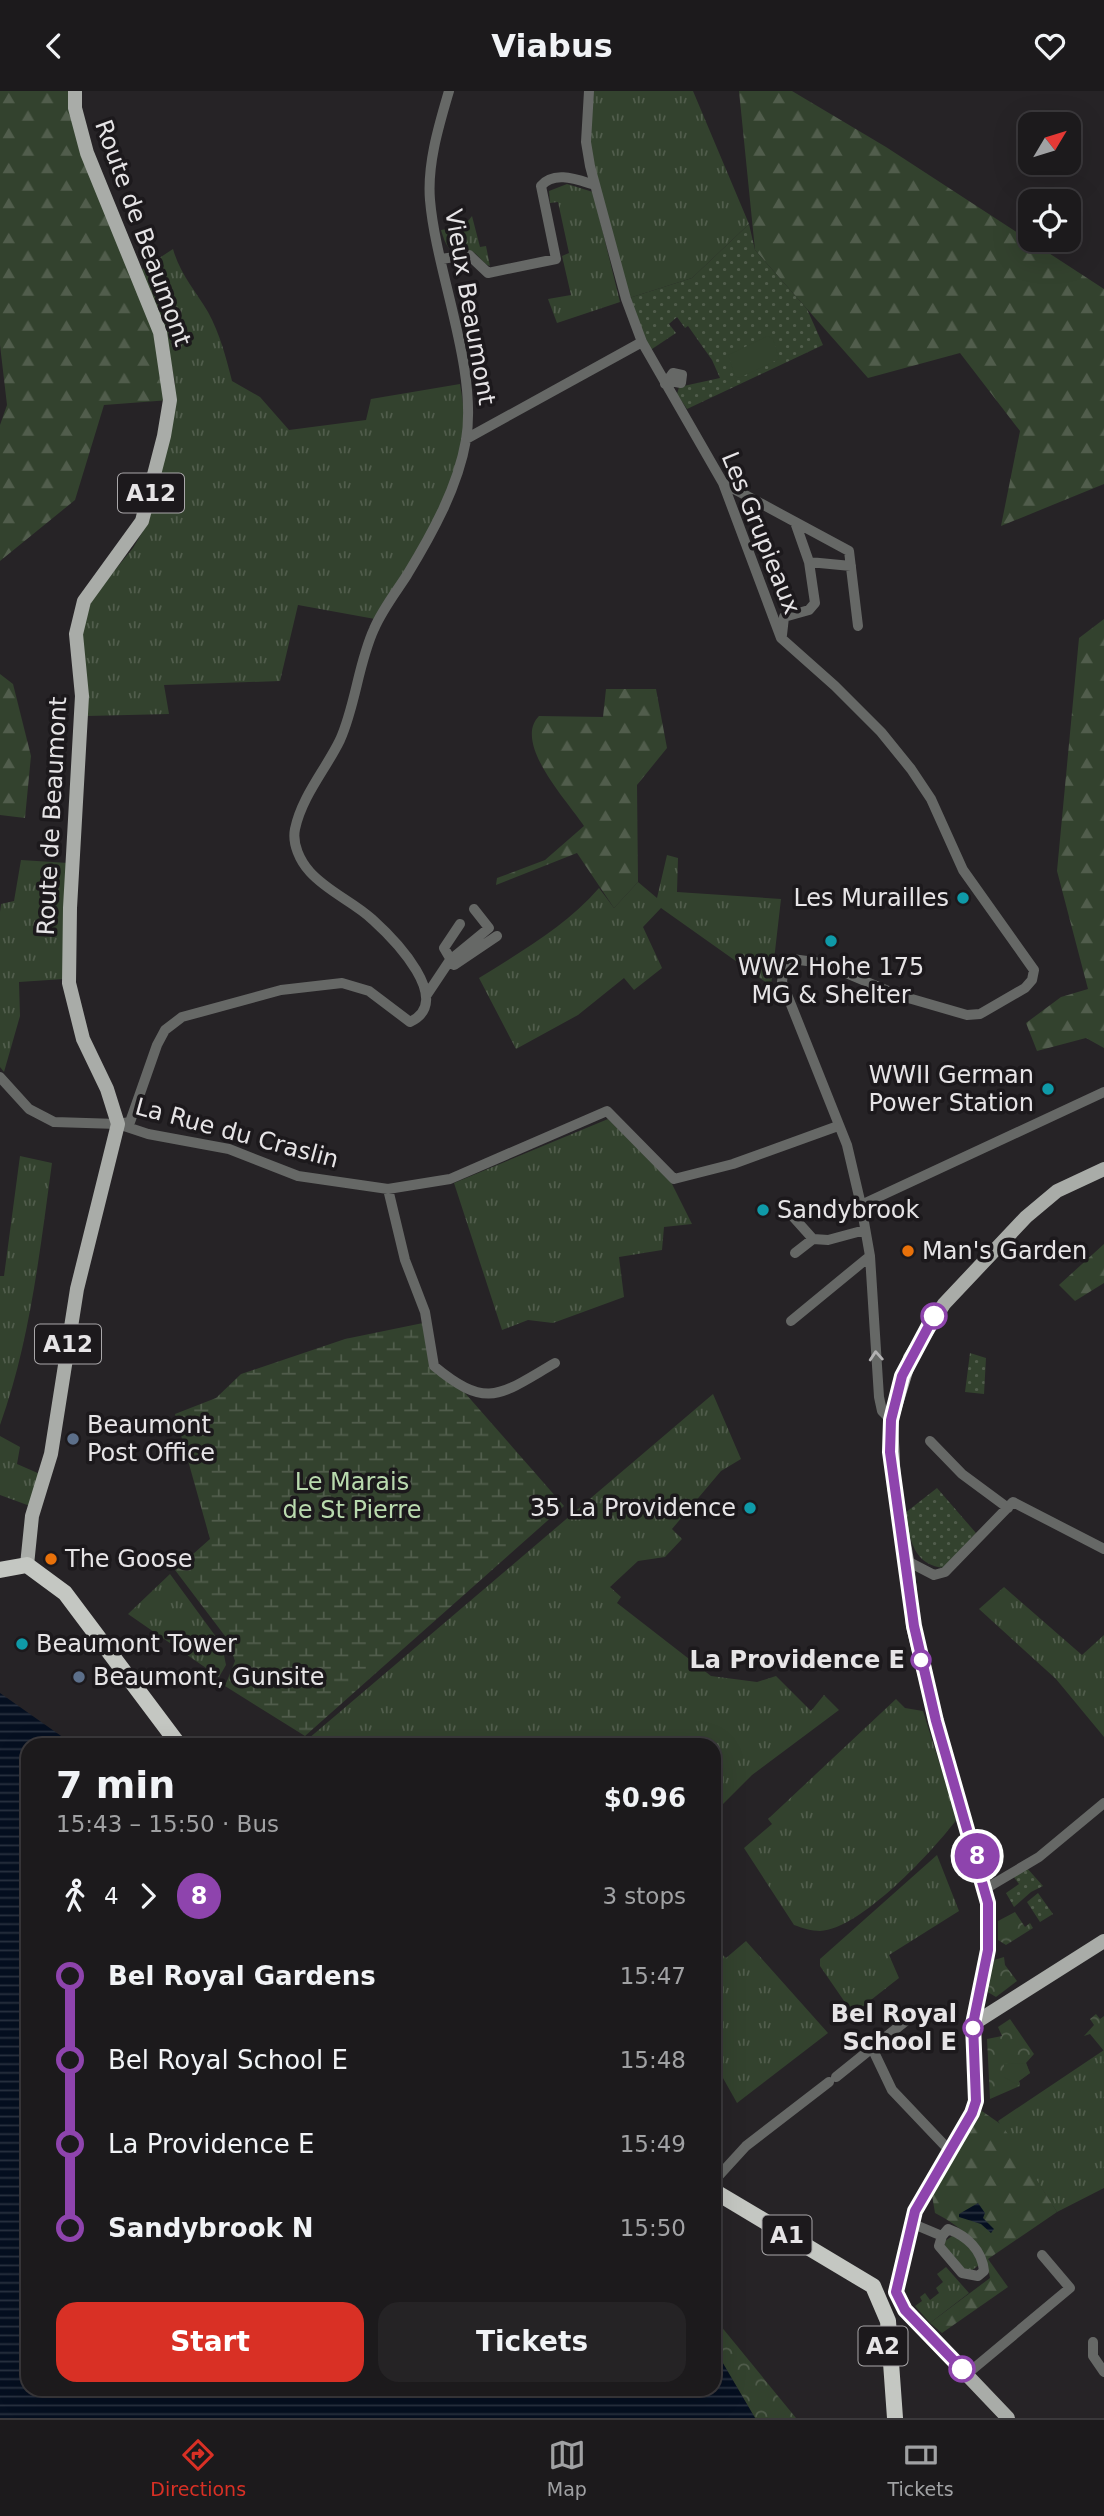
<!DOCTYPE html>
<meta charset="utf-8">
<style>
:root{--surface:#1c1a1c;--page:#252325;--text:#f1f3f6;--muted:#a0a1a3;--line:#3a383b;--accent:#d93025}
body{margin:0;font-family:"DejaVu Sans",sans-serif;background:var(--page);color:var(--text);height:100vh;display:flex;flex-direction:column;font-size:26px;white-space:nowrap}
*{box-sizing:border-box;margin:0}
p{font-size:23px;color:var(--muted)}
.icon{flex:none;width:38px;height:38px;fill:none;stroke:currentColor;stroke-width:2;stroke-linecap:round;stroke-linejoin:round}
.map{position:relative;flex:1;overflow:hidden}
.details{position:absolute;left:21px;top:1647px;width:700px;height:658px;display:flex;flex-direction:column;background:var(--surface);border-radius:21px;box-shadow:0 7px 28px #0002,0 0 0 2px var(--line)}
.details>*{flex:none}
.badge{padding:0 14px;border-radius:23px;font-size:24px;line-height:46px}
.needle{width:46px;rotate:52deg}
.fabs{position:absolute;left:1018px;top:21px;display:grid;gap:14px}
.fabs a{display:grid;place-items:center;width:63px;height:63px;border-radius:14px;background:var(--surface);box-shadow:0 7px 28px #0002,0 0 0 2px var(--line);font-size:35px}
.map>.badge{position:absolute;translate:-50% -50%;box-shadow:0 0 0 4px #fff}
.legs{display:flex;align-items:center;gap:10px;height:77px;padding:0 35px;font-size:23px}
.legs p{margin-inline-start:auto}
.overview{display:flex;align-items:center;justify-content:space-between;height:119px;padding:0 35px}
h1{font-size:38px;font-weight:700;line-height:52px}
.action{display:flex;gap:14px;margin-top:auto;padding:14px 35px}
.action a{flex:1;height:80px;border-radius:21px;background:var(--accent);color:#fff;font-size:28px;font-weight:700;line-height:80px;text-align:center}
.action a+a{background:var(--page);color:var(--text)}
ul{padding:0 35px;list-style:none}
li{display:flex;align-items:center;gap:24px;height:84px;font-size:26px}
li i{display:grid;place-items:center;width:10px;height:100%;margin:0 9px;background:currentColor}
li i::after{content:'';width:18px;height:18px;margin:-9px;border:5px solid;border-radius:50%;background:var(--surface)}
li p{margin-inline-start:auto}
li:first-child i{background:linear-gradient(#0000 50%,currentColor 0)}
li:last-child i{background:linear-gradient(currentColor 50%,#0000 0)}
header{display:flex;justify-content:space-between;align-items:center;height:91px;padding:0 35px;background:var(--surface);font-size:32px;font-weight:700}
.tab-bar{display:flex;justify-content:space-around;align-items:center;height:98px;border-top:2px solid var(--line);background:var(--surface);font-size:19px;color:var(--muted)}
.tab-bar a{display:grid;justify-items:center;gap:4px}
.tab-bar .selected{color:var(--accent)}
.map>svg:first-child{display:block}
.grass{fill:url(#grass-tufts)}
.forest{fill:url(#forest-firs)}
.wetland{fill:url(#wetland-marsh)}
.park{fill:url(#park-crowns)}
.garden{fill:url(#garden-dots)}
.pitch{fill:#33422e}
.water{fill:url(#water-rules)}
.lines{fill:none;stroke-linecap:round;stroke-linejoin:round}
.minor{stroke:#666866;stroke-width:10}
.major{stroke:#a9aca8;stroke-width:14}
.highway{stroke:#c4c7c2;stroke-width:16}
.oneway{stroke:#b3b2b3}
.line-1-casing{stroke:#fff;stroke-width:16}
.line-1{stroke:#8e44ad;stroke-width:10}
.culture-dot{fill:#0f9aa8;stroke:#1c191c;stroke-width:2.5}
.food-dot{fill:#e8710a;stroke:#1c191c;stroke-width:2.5}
.stop-1-dot{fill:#fff;stroke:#8e44ad;stroke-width:3.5}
.service-dot{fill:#5c6f8a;stroke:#1c191c;stroke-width:2.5}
.labels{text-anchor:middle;stroke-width:7;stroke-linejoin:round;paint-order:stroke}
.shield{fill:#1c191c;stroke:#a9a7a9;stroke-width:2}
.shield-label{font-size:23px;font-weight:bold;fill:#e6e4e6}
.street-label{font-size:24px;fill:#e6e4e6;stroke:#1c191c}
.poi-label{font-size:24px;fill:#e6e4e6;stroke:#1c191c;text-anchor:start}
.park-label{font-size:24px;fill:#b9daae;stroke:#1c191c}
.stop-label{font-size:24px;font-weight:bold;fill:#e6e4e6;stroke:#1c191c;text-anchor:end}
</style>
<header><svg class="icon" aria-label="back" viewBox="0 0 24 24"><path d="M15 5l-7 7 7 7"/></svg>Viabus<svg class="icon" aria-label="heart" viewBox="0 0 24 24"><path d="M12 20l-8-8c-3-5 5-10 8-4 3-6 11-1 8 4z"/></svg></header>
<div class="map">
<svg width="1104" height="2327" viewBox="0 0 1104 2327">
<defs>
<pattern id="grass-tufts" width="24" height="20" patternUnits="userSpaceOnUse" patternTransform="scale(1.75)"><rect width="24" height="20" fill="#33422e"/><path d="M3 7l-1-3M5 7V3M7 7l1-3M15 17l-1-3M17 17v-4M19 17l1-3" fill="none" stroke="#515d4c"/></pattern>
<pattern id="forest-firs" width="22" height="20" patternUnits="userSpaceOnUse" patternTransform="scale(1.75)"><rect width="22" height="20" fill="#33422e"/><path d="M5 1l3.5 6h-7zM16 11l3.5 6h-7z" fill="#515d4c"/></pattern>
<pattern id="wetland-marsh" width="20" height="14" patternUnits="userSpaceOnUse" patternTransform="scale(1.75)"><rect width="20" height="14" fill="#33422e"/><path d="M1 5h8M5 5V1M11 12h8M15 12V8" fill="none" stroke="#515d4c"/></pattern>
<pattern id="park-crowns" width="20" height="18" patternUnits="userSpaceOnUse" patternTransform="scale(1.75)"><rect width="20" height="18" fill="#33422e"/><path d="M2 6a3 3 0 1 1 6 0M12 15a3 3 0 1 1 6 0" fill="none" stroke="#515d4c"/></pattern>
<pattern id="garden-dots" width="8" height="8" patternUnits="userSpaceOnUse" patternTransform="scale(1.75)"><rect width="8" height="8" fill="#33422e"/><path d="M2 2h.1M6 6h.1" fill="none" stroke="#515d4c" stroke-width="1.8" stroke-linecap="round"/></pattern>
<pattern id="water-rules" width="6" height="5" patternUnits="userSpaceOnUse" patternTransform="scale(1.75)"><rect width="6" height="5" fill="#050f20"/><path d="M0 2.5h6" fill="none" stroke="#293240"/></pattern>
</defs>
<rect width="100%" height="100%" fill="#262326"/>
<path class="grass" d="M589 0H693L749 133 692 187 626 208 590 75Z
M567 93 593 101 620 211 557 232 548 208 571 204 562 165 569 162 558 111 550 112 549 100Z
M472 125 480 156 486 155 490 175C483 173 480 165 473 161 454 149 451 173 441 139L464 135Z
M173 158C180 183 195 199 208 221 220 243 226 266 232 290L260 306 289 339 366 329 371 308 460 293C463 311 466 329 463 347 454 410 407 475 375 528L298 514 280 590 164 594 169 623 87 625 81 545 92 507 133 457 149 430 174 322 175 292 168 256 141 179Z
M667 764 678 767 677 801 781 808 771 895 661 817 643 836 662 877 634 899 624 887 578 924 516 958 479 887C522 860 566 835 599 797L614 817 638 791 657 807Z
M21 769 68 772 64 888 19 891 20 925 4 981 0 976V821L1 813 14 810Z
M608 1028 670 1089 692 1133 664 1136 662 1159 619 1166 624 1206 553 1232 528 1229 502 1239 454 1092Z
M20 1065 52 1072C40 1159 30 1251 0 1334V1185H4Z
M713 1303 741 1368 721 1380 672 1438 682 1448 665 1466 638 1470 610 1496 621 1506 617 1512 711 1585 757 1591 776 1585 811 1620 824 1604 839 1619 752 1684 714 1722V1654H316L308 1648Z
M0 1345 20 1356 17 1373 40 1383 30 1415 0 1404Z
M170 1483 222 1554 226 1574 219 1586 128 1523Z
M1004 1496 1082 1564 1104 1544V1646L1056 1588 979 1518Z
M896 1608 905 1617 923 1620 957 1728C933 1760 861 1838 820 1840 812 1840 802 1837 794 1834L744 1757 772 1733 768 1728Z
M937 1764 959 1820 889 1864 899 1887 853 1923 820 1875V1868Z
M746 1850 828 1942 737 2012 714 1971V1856L726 1867Z
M1104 1959V2097L1057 2121 998 2030Z
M952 2145C963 2148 977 2163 979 2174L971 2180H965L944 2159 945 2150Z
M946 2176 969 2202 930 2232 915 2215 922 2210 920 2206 925 2202 930 2209 939 2202 936 2197 943 2191 937 2183Z"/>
<path class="forest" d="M0 0H75V17L160 241 170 309 104 314 75 409 0 470V334L7 314 0 254Z
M739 0H792L886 56 1104 198V393L1001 435 1020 340 960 262 868 287 755 159Z
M1104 528V957L1086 947 1037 960 1026 932 1061 906 1088 898 1057 780 1079 547Z
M0 583 13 593 31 665 25 727 0 724Z
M606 598H656L667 657 637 694 638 791 614 817 577 762 496 794 497 787 545 769 584 735C569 712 512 652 539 625L603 626Z
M1104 1153V1192L1075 1210 1059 1194Z
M979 2018 1002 2034 1057 2121 988 2168 1008 2196 942 2242 930 2232 990 2187C986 2156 962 2136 935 2122L931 2098Z"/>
<path class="wetland" d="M423 1232 430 1278 465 1302 564 1415 305 1645 225 1595 235 1570 228 1549 175 1479 210 1448 175 1323 216 1307 241 1283 345 1248Z"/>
<path class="park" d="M1015 1821 1025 1836 1030 1832 1033 1837 1006 1854 998 1849V1830Z
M1004 1866 1005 1874 1017 1890 996 1906 986 1900 994 1869Z
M1096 1923 1100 1928 1104 1925V1960L1090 1943 1084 1945 1094 1934 1090 1928Z
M1010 1928 1034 1963 1026 1972 1030 1982 1019 1990 1020 1995 990 2008 987 1948 1002 1945 998 1936Z
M714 2227 720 2234 796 2327H755L714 2257Z"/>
<path class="garden" d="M749 133 755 159 807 218 823 254 687 318 677 303 679 296 720 287 712 269 688 235 685 237 677 226 669 233 676 242 649 260 626 208 692 187Z
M970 1262 986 1267 984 1303 965 1301Z
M937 1397 976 1442 944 1477C913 1474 910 1448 905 1422Z
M1026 1776 1043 1795 1031 1801 1014 1816 1006 1802 1019 1793 1013 1785Z
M1038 1802 1053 1823 1040 1831 1027 1811Z"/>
<path class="pitch" d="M768 245 773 248 779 268 739 287 735 285 728 264Z
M1026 1972 1030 1982 1019 1990 1020 1995 1004 1986V1973Z"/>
<path class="water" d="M0 1602 74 1654H28V2298H714V2257L755 2327H0Z
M978 2112 985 2122 983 2127 994 2138 991 2142 981 2133 959 2126V2123Z"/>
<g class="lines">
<path class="minor" d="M589 0 586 51 590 75 626 208 642 251 723 392 781 547 835 595 881 641 911 678 931 708 963 779 1034 879 1032 889 1025 897 980 923 967 924 898 904 822 872 792 868 784 873 782 891 847 1054 861 1114 870 1165 879 1306 882 1320 891 1329
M441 168 469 164 488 182 556 168 541 95C554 79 578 89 595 94
M665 293 673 282 682 284 681 292 670 290
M466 348 642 251
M723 392 849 460 858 535
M795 431 809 471 851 475
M782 544 784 526 809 519 815 512 809 471
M460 833 444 857 454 874 497 845
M426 905 450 869 489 837 474 818
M0 986 29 1018 54 1031 118 1033 148 1043 229 1058 298 1085 388 1098 450 1088 607 1020 674 1088 733 1073 838 1035
M118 1033 130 1031 157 954 165 939 182 926 281 899 342 892 369 900 410 931C455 910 394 848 373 829 354 811 328 801 310 781 300 770 292 753 295 738 302 705 326 678 340 649 356 613 358 573 374 538 382 519 396 501 407 484 432 443 458 396 466 349 478 278 436 181 430 109 427 73 439 34 449 0
M388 1098 405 1169 425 1221 434 1275C488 1320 501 1303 555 1272
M861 1114 1104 1001
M787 1119 813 1148
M795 1162 813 1148 828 1149 865 1139
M791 1230 870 1165
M930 1350 962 1383 1008 1417
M907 1470 934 1484 945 1481 1013 1411 1104 1458
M298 1654 303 1650
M985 1798 1039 1766 1104 1712
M912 1925 872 1957 892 1999 949 2059
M836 1986 872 1957
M714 2090 746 2055 829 1991
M911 2132 942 2145 939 2155 962 2182 978 2185 984 2180C982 2159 967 2145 948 2138L942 2145
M1093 2251V2265L1104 2281
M967 2283 1070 2197 1042 2164"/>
<path class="major" d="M27 1474 32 1425 51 1363 77 1198 118 1033 107 998 83 948 69 892 70 817 82 605 76 543 84 510 142 430 164 345 170 309 160 241 87 62 75 17V0
M973 1933 1104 1850
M1008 2327 905 2219 896 2201 915 2120 972 2022 976 2010 973 1933 988 1859V1812L936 1630 913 1535 907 1470 894 1395 891 1329 910 1267 944 1213 1026 1126 1057 1100 1104 1078"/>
<path class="highway" d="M0 1479 27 1474 65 1502 179 1654
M714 2100 873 2195 888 2230 895 2327"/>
</g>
<defs><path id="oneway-chevron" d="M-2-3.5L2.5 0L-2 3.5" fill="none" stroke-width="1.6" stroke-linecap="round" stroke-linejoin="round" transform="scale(1.75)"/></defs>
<use class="oneway" href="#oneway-chevron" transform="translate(876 1265) rotate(-94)"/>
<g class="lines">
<g class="line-1-casing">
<path id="line-1" d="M934 1225 902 1285 891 1329 890 1361 914 1535 936 1630 988 1812V1859L973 1933 976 2010 972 2022 915 2120 896 2201 905 2219 962 2278"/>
</g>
<use href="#line-1" class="line-1"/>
</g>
<g class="culture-dot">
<circle cx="963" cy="807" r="7"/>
<circle cx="831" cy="850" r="7"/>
<circle cx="1048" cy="998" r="7"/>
<circle cx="763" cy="1119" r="7"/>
<circle cx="750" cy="1417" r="7"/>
<circle cx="22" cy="1553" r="7"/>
</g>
<g class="food-dot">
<circle cx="908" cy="1160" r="7"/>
<circle cx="51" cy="1468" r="7"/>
</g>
<g class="stop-1-dot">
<circle cx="934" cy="1225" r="12"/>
<circle cx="921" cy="1569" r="9"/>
<circle cx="973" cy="1937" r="9"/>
<circle cx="962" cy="2278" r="12"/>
</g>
<g class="service-dot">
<circle cx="73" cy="1348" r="7"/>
<circle cx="79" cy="1586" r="7"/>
</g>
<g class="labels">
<g class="shield">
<rect x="118" y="382.5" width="66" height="39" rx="5"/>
<rect x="35" y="1233.5" width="66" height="39" rx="5"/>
<rect x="762.5" y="2124.5" width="49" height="39" rx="5"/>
<rect x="858.5" y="2235.5" width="49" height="39" rx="5"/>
</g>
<g class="shield-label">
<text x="151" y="410">A12</text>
<text x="68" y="1261">A12</text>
<text x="787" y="2152">A1</text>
<text x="883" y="2263">A2</text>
</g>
<g class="street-label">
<text transform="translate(143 142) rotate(70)" y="8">Route de Beaumont</text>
<text transform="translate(470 216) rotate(80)" y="8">Vieux Beaumont</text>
<text transform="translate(761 442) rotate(68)" y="8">Les Grupieaux</text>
<text transform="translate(52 725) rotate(-87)" y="8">Route de Beaumont</text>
<text transform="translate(237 1042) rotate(15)" y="8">La Rue du Craslin</text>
</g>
<g class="poi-label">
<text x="949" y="815" text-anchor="end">Les Murailles</text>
<text x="831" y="884" text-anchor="middle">WW2 Hohe 175<tspan x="831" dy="28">MG &amp; Shelter</tspan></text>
<text x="1034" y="992" text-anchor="end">WWII German<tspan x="1034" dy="28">Power Station</tspan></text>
<text x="777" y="1127">Sandybrook</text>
<text x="922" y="1168">Man's Garden</text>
<text x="87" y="1342">Beaumont<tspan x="87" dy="28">Post Office</tspan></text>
<text x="736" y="1425" text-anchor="end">35 La Providence</text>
<text x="65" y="1476">The Goose</text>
<text x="36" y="1561">Beaumont Tower</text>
<text x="93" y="1594">Beaumont, Gunsite</text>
</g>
<g class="park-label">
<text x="352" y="1399">Le Marais<tspan x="352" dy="28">de St Pierre</tspan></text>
</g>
<g class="stop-label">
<text x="905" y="1577">La Providence E</text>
<text x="957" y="1931">Bel Royal<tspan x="957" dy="28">School E</tspan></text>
</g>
</g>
</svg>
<div class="fabs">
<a><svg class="needle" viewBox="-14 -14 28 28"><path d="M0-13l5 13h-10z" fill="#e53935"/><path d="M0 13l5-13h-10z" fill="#a0a1a3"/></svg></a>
<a><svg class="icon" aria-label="locate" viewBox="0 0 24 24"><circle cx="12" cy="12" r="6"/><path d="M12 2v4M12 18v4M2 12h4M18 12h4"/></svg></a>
</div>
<b class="badge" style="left:977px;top:1765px;background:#8e44ad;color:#fff">8</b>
<section class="details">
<div class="overview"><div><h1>7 min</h1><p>15:43 – 15:50 · Bus</p></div><b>$0.96</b></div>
<div class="legs"><svg class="icon" aria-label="walk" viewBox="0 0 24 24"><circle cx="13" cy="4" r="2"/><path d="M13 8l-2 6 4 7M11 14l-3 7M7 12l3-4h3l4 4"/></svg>4<svg class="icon" aria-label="forward" viewBox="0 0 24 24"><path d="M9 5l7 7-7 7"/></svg><b class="badge" style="background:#8e44ad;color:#fff">8</b><p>3 stops</p></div>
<ul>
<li><i style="color:#8e44ad"></i><b>Bel Royal Gardens</b><p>15:47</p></li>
<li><i style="color:#8e44ad"></i><span>Bel Royal School E</span><p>15:48</p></li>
<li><i style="color:#8e44ad"></i><span>La Providence E</span><p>15:49</p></li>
<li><i style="color:#8e44ad"></i><b>Sandybrook N</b><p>15:50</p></li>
</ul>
<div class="action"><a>Start</a><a>Tickets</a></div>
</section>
</div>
<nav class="tab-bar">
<a class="selected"><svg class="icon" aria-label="directions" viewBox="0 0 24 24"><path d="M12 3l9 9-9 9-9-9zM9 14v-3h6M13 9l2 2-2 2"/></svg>Directions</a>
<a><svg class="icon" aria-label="map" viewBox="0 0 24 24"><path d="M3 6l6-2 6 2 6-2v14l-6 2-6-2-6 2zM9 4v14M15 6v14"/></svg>Map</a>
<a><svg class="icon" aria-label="tickets" viewBox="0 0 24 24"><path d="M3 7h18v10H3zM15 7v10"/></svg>Tickets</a>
</nav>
